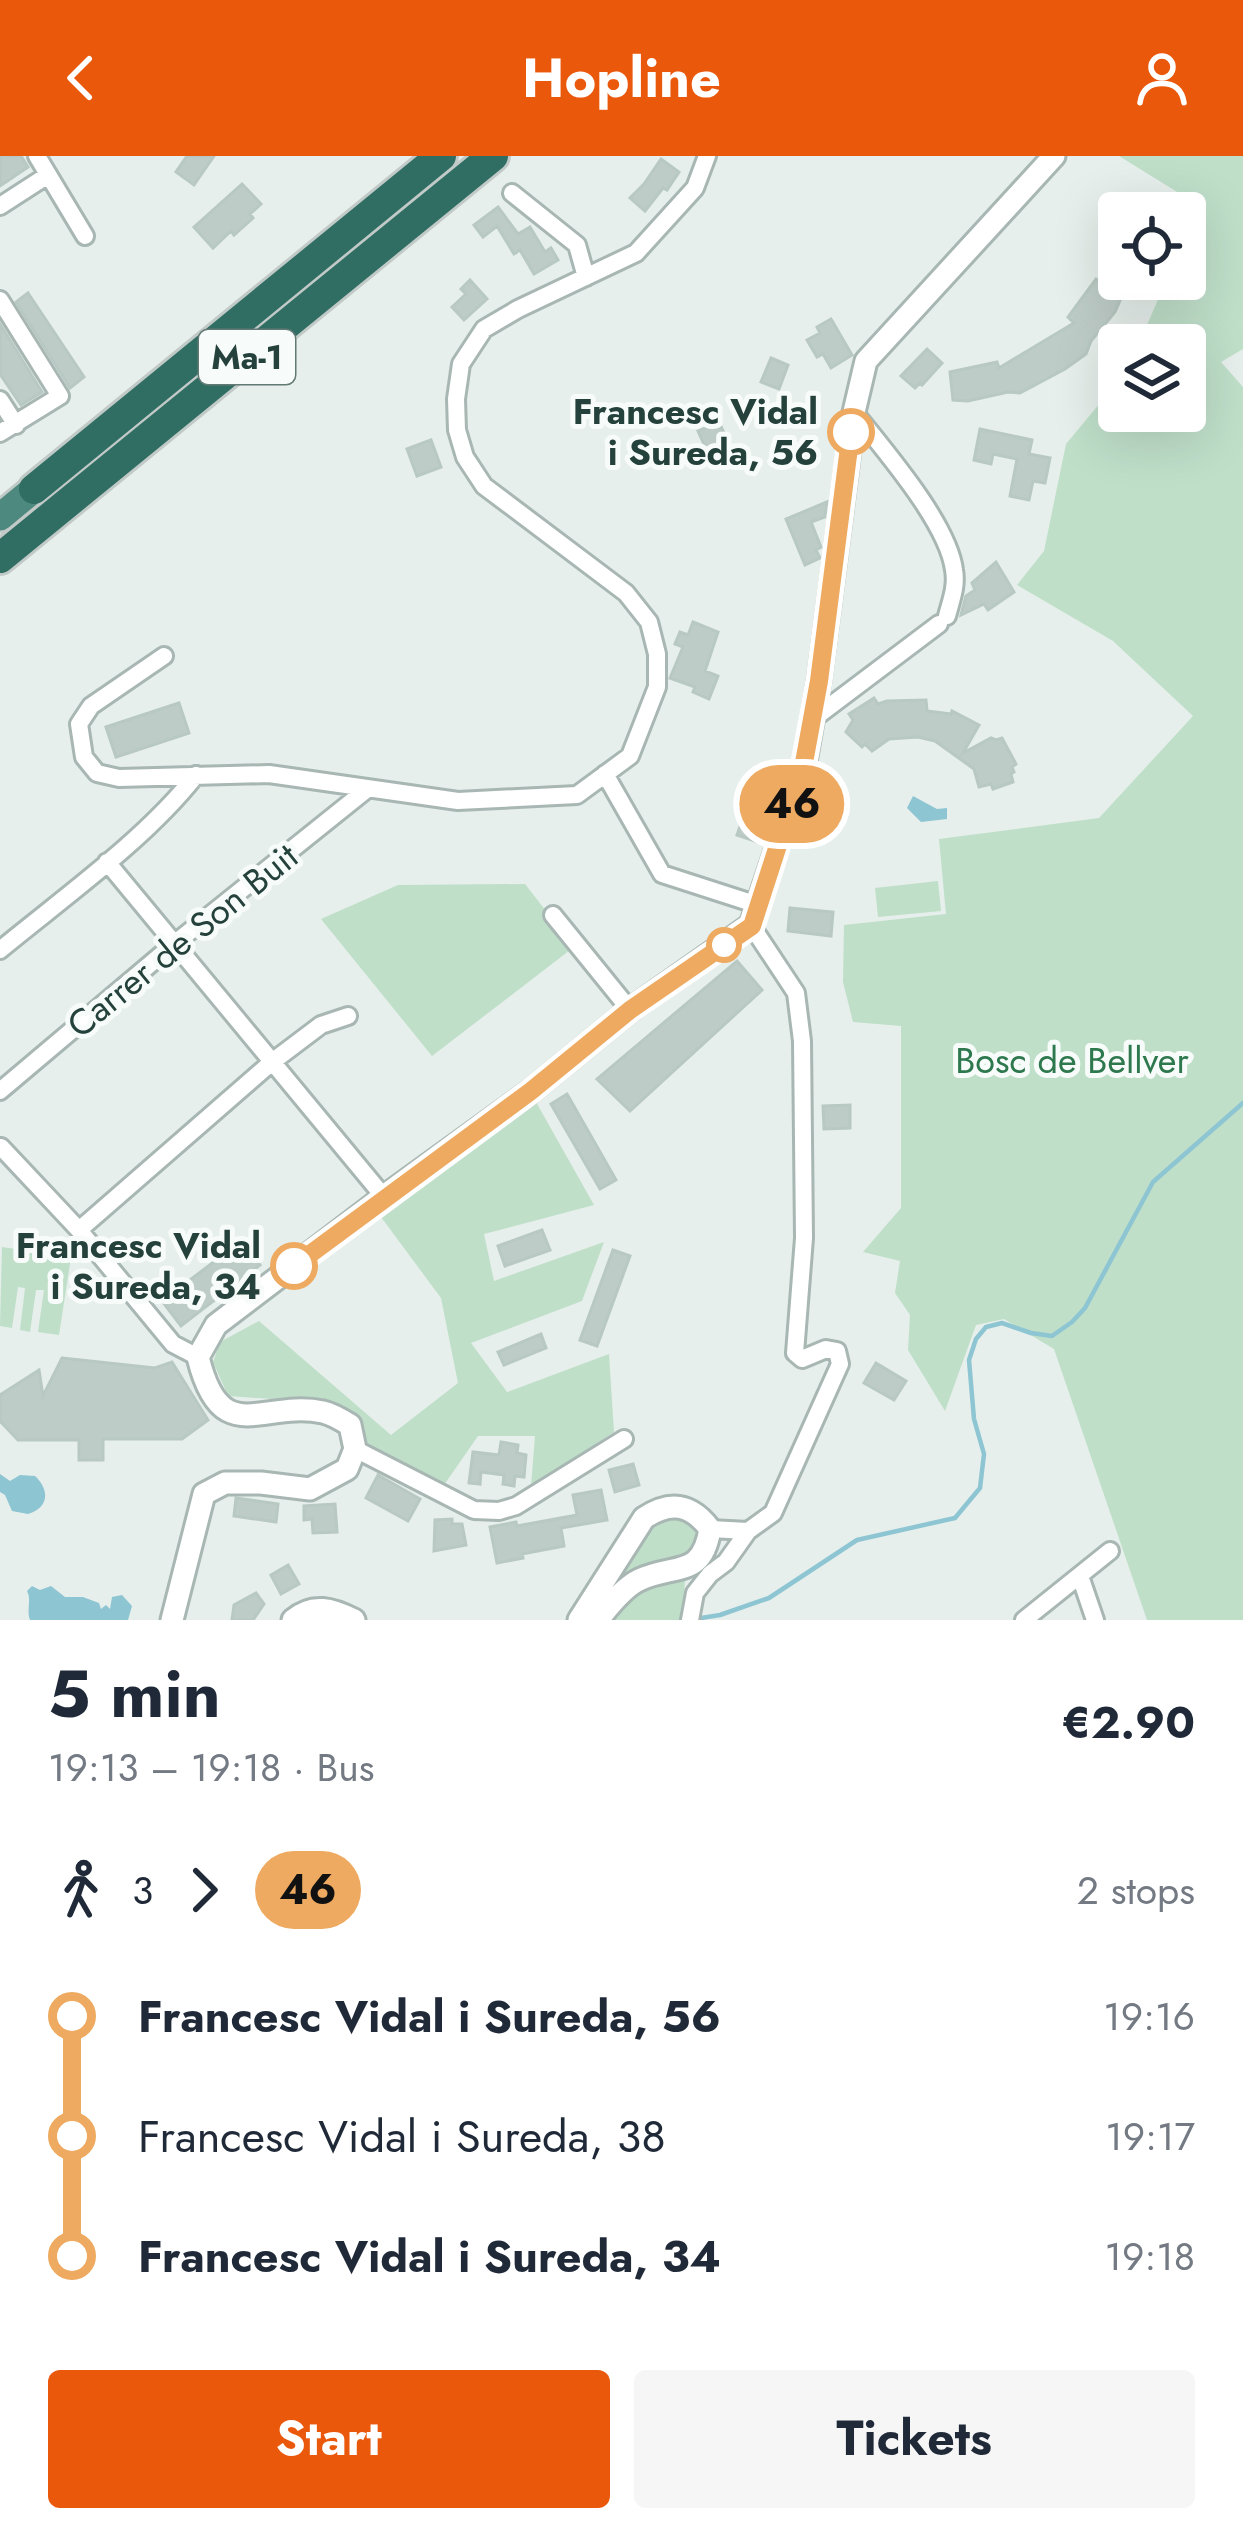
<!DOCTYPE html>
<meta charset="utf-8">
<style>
:root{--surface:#fff;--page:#f6f6f7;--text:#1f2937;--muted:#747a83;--accent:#ea580c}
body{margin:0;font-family:Jost,sans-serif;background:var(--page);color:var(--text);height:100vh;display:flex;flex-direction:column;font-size:45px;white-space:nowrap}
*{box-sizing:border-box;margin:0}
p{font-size:39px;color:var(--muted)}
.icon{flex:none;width:66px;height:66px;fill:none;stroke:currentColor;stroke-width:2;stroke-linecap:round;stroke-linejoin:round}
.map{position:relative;height:1464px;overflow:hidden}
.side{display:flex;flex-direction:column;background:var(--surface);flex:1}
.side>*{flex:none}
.badge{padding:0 24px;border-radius:39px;font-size:42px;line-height:78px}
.fabs{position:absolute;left:1098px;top:36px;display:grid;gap:24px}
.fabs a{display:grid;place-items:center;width:108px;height:108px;border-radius:12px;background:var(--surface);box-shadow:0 12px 48px #0002;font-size:60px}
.map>.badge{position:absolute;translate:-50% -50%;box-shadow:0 0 0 6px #fff}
.legs{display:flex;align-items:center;gap:18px;height:132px;padding:0 48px;font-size:39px}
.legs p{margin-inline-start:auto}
.headline{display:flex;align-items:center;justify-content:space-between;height:204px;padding:0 48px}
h1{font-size:66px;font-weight:700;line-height:90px}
.button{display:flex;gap:24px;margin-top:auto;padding:24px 48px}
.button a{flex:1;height:138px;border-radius:12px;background:var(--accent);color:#fff;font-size:48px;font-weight:700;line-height:138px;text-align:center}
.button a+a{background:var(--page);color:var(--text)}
ul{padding:0 48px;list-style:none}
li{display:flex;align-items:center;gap:42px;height:120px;font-size:45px}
li i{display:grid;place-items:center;width:18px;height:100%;margin:0 15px;background:currentColor}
li i::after{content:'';width:30px;height:30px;margin:-15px;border:9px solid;border-radius:50%;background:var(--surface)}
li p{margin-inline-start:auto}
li:first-child i{background:linear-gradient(#0000 50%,currentColor 0)}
li:last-child i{background:linear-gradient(currentColor 50%,#0000 0)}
header{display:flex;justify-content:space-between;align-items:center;height:156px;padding:0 48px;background:var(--accent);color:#fff;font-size:54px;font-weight:700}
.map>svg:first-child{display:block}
.green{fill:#bfdfc9}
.water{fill:#8ec5d3}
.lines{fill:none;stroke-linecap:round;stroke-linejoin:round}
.stream{stroke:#8ec5d3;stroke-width:4.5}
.building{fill:#beccc7;stroke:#b8c8c2;stroke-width:3}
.minor-casing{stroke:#a8b7b3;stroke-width:22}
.tertiary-casing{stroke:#a8b7b3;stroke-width:27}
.trunk-casing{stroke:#c2cac8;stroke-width:33}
.motorway-casing{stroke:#c2cac8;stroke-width:36}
.minor{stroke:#fff;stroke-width:16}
.tertiary{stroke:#fff;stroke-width:21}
.trunk{stroke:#4d897e;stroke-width:27}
.motorway{stroke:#306e64;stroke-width:30}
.line-1-casing{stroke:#fff;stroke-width:27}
.line-1{stroke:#eeaa60;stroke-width:18}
.stop-1-dot{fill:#fff;stroke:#eeaa60;stroke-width:6}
.labels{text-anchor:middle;stroke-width:10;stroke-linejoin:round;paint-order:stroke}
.shield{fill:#f7fbf9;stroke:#637974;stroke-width:3}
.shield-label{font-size:33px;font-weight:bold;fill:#24413b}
.stop-label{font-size:36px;font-weight:bold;fill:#24413b;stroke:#f7fbf9;text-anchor:end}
.street-label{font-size:36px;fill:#24413b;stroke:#f7fbf9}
.park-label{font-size:36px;fill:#2e784e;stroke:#f7fbf9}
</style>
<header><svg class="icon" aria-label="back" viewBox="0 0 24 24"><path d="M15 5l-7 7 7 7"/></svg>Hopline<svg class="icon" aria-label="person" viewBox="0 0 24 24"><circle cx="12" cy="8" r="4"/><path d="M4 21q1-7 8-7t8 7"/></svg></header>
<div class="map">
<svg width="1243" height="1464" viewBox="0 0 1243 1464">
<rect width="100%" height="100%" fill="#e6efeb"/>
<path class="green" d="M1119 0H1243V193L1221 206 1243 231V1464H1147L1054 1193 1004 1163 976 1169 945 1255 908 1194 910 1159 895 1137 900 1105 863 1096 901 1052V870L853 866 843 826 844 769 946 758 939 683 1099 662 1193 560 1113 485 1017 429 1044 395 1066 288 1115 229 1119 228V255H1185V189H1140V185L1167 123H1185V88L1203 52Z
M938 725 941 755 878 761 875 732Z
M525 728 574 791 432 900 321 763 398 729Z
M536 946 594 1049 484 1078 494 1125 604 1086 582 1145 471 1187 507 1236 609 1198 614 1276 531 1330 535 1280H478L444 1329 368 1290 358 1263 330 1247 228 1240 213 1206 220 1186 259 1165 391 1279 458 1227 441 1142 381 1061Z
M2 1091 71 1101 59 1179 38 1176 44 1134H36L30 1176 20 1174 25 1132 18 1131 12 1172 0 1170Z
M674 1360 694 1369 699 1393 685 1425 682 1464H591L649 1374Z"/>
<path class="water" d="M913 640 937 653 947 652V663L921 666 907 652Z
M0 1318 10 1325 20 1319 35 1320C50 1334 49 1352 28 1358L12 1355 5 1339 0 1336Z
M32 1430 40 1434 51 1430 65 1441H83L99 1447 101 1453 106 1449 110 1453 112 1441 122 1439 132 1450 128 1464H30C26 1453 32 1445 27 1435Z"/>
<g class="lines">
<path class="stream" d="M695 1463 720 1459 769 1442 857 1384 955 1362 980 1332 984 1298 974 1263 969 1204 976 1183 986 1171 1002 1167 1031 1177 1052 1180 1072 1166 1085 1152 1153 1026 1243 947"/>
</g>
<path class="building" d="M0 0H21L28 11 0 30Z
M187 0H214L194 29 176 16Z
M661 3 679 16 667 34 663 32 645 55 630 42 644 28Z
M242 28 261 48 250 58 253 62 234 79 231 75 213 92 194 71Z
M498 51 518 78 530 71 545 96 551 92 558 104 534 118 520 94 514 98 497 70 483 81 474 69Z
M1096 123 1122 140 1115 156 1091 185 1086 198 1065 213 1020 237 1008 236 968 245 953 244 950 216 997 206 999 212 1074 167 1068 161Z
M470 124 487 143 464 164 452 151 466 138 461 133Z
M28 137 84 221 70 232 16 146Z
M831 163 852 199 831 212 823 198 817 201 807 184 820 177 817 171Z
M0 168 42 236 21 249 0 218Z
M927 193 942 207 922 229 920 227 915 232 901 220Z
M771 202 788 209 779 233 761 226Z
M719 266 729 288 708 297 698 275Z
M980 273 1032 284 1029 298 1050 302 1045 327 1033 325 1029 344 1010 340 1017 303 993 298 991 308 974 304Z
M431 284 441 311 417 320 407 293Z
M827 346 825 361 811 366 821 391 816 394 820 402 805 409 786 363Z
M996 406 1014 436 988 454 984 448 961 459 966 440 975 434 972 427Z
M693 466 718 476 705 515 718 520 709 543 693 536 695 531 670 522 683 491 675 488 680 476 688 479Z
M874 542 878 548 887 545 926 544 927 555 951 558 952 555 979 569 963 597 991 582 996 584 1002 582 1016 608 1012 611 1014 616 1011 618 1013 626 993 633 991 628 979 631 974 613 935 585 918 581 889 583 872 595 865 588 862 591 846 576 853 564 849 558Z
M179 547 189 577 116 601 106 571Z
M746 653 766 659 758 686 737 679Z
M790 752 833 756 831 780 788 775Z
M737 805 762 834 630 955 597 923Z
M567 938 616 1024 600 1033 551 948Z
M850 949V972L824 973 823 950Z
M542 1074 550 1094 505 1110 498 1090Z
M231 1093 253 1100 260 1109 181 1170 162 1145Z
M613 1094 630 1100 597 1190 580 1184Z
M541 1178 546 1192 504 1209 498 1196Z
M62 1202 155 1212 172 1206 208 1264 182 1283H103V1304H79V1284H18L0 1265V1239L39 1214 43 1240Z
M876 1207 906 1225 894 1244 864 1227Z
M501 1286 518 1289 517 1297 526 1299 524 1321 515 1320 514 1330 503 1328 504 1319 481 1316 480 1328 469 1327 473 1296 499 1299Z
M633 1308 639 1329 615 1336 609 1314Z
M378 1319 420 1343 408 1365 366 1342Z
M601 1334 607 1364 561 1372 564 1390 522 1398 523 1402 497 1407 490 1371 516 1366 517 1370 577 1359 573 1339Z
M236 1342 278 1348 276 1366 234 1360Z
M335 1348 337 1376 313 1377 312 1363 304 1364V1350Z
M452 1363V1368H462L466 1389 434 1395 435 1364Z
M288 1409 299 1428 281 1438 271 1419Z
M256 1437 264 1448 253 1464H232L234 1449Z"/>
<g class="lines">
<g class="minor-casing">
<path id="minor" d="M37 0 85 80
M512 37 577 89 586 121
M0 50 48 19
M0 144 60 240 0 277
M0 244 16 269
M854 256C884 294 948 367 954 414 957 430 951 445 947 460
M164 500 91 550 79 568 84 601 97 617 119 622 269 618 458 645 577 639 630 600 657 531V498L649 466 626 437 484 330 465 301 457 274 456 243 461 208 484 173 518 153 636 97 695 32 707 0
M813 563 939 468
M605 618 662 718 758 749
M107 706 384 1041
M553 759 630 854
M0 794C63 742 146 683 196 619
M0 935 174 788 366 634
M1 991 79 1074 173 1188 198 1201
M79 1074 272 906 321 869 348 860
M355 1293 474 1354 499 1355 516 1350 624 1283
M710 1373 748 1375 773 1357 840 1208 837 1195 826 1193 802 1203 795 1197 804 1082 802 885 796 837 751 769
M1080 1420 1095 1464
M690 1464 695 1437 710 1418 726 1406 748 1375
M1024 1464 1110 1395"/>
</g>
<g class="tertiary-casing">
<path id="tertiary" d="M172 1464 204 1338 225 1327H261L310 1333 347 1313 355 1293 350 1269C342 1264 332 1258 323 1256 262 1243 221 1295 198 1201L216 1169 384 1041 531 935 630 854 751 769 804 612 819 525 854 256 866 205 1054 0
M293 1464C313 1447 332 1453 354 1464
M579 1464 644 1362C671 1344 691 1348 710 1373 702 1423 675 1407 639 1424 624 1431 608 1451 598 1464"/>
</g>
<g class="trunk-casing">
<path id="trunk" d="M0 361 34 333"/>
</g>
<g class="motorway-casing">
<path id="motorway" d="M34 333 441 0
M0 402 493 0"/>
</g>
<use href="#minor" class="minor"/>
<use href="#tertiary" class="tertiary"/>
<use href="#trunk" class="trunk"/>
<use href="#motorway" class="motorway"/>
</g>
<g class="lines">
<g class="line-1-casing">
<path id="line-1" d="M294 1110 531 935 630 854 752 770 803 612 819 525 851 276"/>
</g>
<use href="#line-1" class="line-1"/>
</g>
<g class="stop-1-dot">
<circle cx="851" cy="276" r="21"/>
<circle cx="724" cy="789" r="15"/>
<circle cx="294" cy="1110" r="21"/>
</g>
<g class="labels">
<rect class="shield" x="199" y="174" width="96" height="54" rx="9"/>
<g class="shield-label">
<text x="247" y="213">Ma-1</text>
</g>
<g class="stop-label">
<text x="818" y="268">Francesc Vidal<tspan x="818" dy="41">i Sureda, 56</tspan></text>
<text x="261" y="1102">Francesc Vidal<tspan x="261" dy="41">i Sureda, 34</tspan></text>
</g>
<g class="street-label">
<text transform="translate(182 784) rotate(-39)" y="13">Carrer de Son Buit</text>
</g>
<g class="park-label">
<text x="1072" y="917">Bosc de Bellver</text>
</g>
</g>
</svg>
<div class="fabs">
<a><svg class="icon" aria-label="locate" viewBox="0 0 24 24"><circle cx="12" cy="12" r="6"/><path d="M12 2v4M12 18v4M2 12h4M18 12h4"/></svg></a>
<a><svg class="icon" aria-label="layers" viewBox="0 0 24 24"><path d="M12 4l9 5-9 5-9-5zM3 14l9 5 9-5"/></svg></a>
</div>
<b class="badge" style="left:792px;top:648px;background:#eeaa60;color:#111">46</b>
</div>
<section class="side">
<div class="headline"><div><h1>5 min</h1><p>19:13 – 19:18 · Bus</p></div><b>€2.90</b></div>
<div class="legs"><svg class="icon" aria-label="walk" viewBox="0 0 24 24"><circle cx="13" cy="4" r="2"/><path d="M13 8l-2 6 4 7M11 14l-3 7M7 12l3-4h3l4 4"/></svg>3<svg class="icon" aria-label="forward" viewBox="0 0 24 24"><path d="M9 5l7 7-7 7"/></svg><b class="badge" style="background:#eeaa60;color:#111">46</b><p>2 stops</p></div>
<ul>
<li><i style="color:#eeaa60"></i><b>Francesc Vidal i Sureda, 56</b><p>19:16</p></li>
<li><i style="color:#eeaa60"></i><span>Francesc Vidal i Sureda, 38</span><p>19:17</p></li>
<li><i style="color:#eeaa60"></i><b>Francesc Vidal i Sureda, 34</b><p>19:18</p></li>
</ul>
<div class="button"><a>Start</a><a>Tickets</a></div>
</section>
